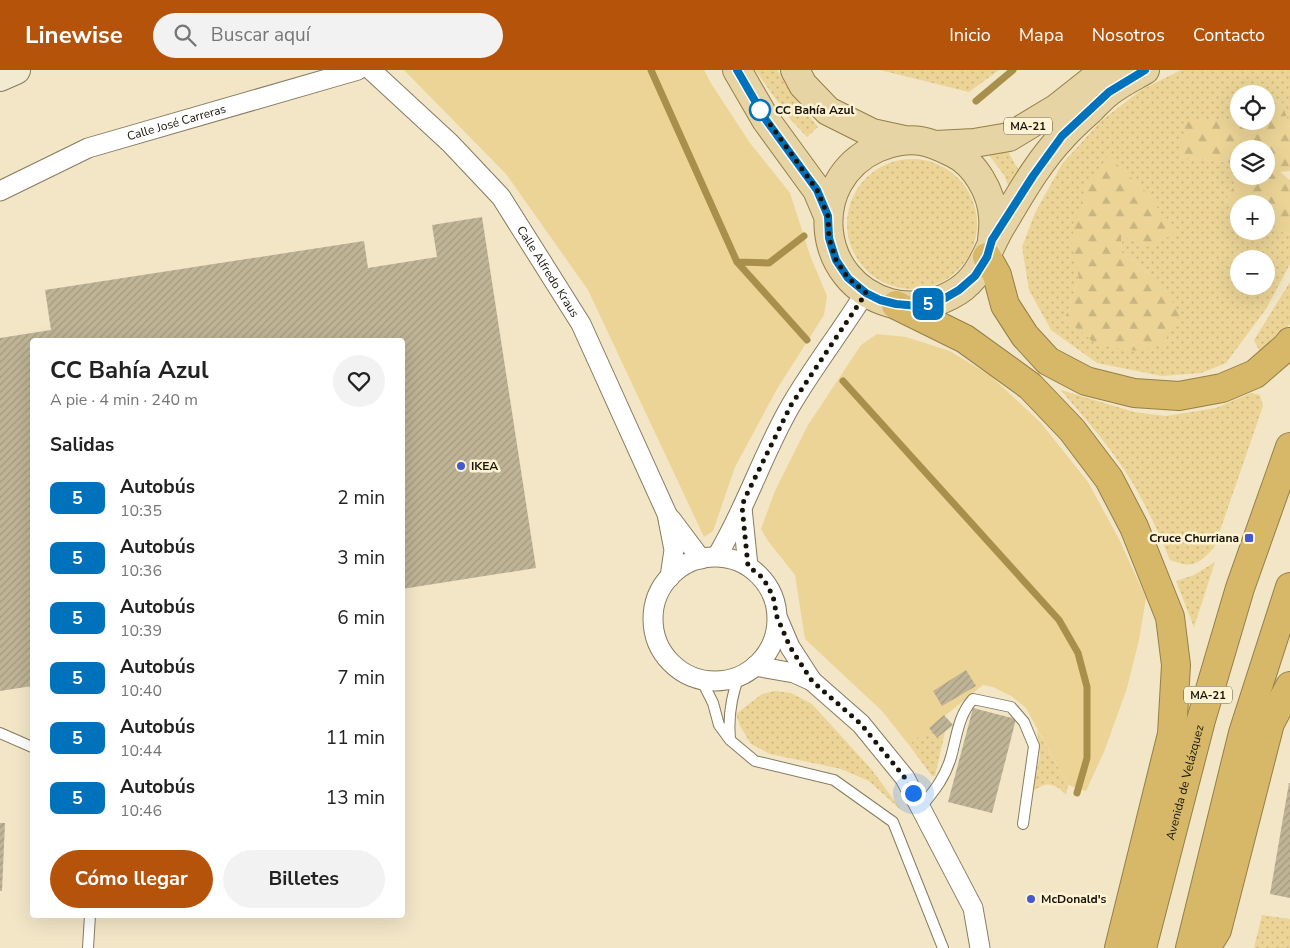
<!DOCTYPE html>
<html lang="es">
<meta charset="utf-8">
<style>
:root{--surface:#fff;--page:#f2f2f2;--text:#222;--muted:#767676;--accent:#b45309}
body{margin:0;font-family:"Nunito Sans",sans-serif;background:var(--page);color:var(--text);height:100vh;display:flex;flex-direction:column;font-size:19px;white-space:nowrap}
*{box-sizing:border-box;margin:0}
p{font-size:16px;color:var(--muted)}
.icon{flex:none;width:28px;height:28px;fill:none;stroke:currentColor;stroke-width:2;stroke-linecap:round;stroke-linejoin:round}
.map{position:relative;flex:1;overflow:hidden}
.drawer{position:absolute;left:30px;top:268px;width:375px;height:580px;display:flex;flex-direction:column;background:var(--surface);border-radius:5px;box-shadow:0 5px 20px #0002}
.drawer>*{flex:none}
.badge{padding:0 10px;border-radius:8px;font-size:18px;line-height:32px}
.fabs{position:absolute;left:1230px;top:15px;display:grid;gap:10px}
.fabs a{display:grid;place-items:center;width:45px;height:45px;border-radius:50%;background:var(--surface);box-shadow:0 5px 20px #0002;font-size:25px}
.you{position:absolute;width:25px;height:25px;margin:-12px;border:4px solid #fff;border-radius:50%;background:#1a73e8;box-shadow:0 0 0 8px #1a73e833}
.map>.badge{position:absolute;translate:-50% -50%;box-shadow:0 0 0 2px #fff}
h2{padding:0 20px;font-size:19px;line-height:45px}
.round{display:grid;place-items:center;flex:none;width:52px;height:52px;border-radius:26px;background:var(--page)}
.head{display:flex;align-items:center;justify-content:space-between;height:85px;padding:0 20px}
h1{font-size:24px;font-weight:700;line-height:38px}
.primary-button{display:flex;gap:10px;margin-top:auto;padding:10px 20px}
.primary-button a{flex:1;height:58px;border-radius:30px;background:var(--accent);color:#fff;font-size:20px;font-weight:700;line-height:58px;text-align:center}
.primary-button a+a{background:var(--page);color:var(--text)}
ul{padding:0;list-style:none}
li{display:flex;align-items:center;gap:15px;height:60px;padding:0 20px}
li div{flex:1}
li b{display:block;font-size:19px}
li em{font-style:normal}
li .badge{min-width:55px;font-weight:700;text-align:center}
header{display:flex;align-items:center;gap:30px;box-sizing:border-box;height:70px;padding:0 25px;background:var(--accent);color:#fff}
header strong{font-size:24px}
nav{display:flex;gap:28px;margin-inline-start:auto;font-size:18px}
.search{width:350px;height:45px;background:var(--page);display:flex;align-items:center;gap:12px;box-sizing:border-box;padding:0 18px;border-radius:28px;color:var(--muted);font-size:19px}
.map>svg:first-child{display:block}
.grass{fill:url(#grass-dots);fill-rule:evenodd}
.forest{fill:url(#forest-firs)}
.green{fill:#ebd496}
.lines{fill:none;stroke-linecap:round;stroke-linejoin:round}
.stream{stroke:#a8904c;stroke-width:7}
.building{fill:url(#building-hatch)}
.service-casing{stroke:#867b5f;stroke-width:12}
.minor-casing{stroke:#867b5f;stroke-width:21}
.secondary-casing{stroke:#867b5f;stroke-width:30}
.primary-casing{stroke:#947f47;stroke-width:30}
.motorway-casing{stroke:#947f47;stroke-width:30}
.service{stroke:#fff;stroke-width:10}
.minor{stroke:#fff;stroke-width:19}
.secondary{stroke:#f3ead2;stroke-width:28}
.primary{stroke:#e6d4a4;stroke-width:28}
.motorway{stroke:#d6b868;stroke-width:28}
.line-casing{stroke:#fff;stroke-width:11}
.line{stroke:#0072bc;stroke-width:8}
.walk{stroke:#181409;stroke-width:5;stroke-dasharray:0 9}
.stop-dot{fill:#fff;stroke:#0072bc;stroke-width:2.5}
.poi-dot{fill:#425acd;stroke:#fff3d4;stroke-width:2}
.labels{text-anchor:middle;stroke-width:5;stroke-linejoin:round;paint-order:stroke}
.shield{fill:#fff3d4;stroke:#5d5746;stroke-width:1}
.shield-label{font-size:11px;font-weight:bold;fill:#181409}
.stop-label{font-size:12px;font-weight:bold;fill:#181409;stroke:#fff3d4;text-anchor:start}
.street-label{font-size:12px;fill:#181409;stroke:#fff3d4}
.poi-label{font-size:12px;font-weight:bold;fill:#181409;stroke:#fff3d4;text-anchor:start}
</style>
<header>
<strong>Linewise</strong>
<div class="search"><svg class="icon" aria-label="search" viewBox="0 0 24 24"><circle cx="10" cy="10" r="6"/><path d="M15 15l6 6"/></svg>Buscar aquí</div>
<nav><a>Inicio</a><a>Mapa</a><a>Nosotros</a><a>Contacto</a></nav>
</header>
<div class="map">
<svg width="1290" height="878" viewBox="0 0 1290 878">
<defs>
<pattern id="grass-dots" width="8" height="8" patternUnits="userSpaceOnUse" patternTransform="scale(1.25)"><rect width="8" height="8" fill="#ebd496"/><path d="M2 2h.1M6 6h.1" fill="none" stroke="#c9b580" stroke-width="1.8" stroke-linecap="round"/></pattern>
<pattern id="forest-firs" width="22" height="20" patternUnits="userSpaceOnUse" patternTransform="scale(1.25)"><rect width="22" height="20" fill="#ebd496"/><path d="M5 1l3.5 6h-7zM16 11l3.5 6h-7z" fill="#c9b580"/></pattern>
<pattern id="building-hatch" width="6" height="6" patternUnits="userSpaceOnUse" patternTransform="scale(1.25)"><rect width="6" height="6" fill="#bfb496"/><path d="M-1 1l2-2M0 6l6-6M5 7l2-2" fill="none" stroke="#a39a80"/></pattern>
</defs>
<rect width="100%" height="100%" fill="#f2e6c7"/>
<path class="grass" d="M755 0H777L800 35 818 57 807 67 791 50Z
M880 0H999L969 22Z
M1181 0H1290V58L1282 32 1266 31V24H1239V40L1232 50 1186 51 1180 87 1239 94V105L1226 131 1239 138V161H1266V153L1286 164 1290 163V194L1266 239 1226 293 1201 303 1162 306 1097 293 1051 260 1029 220 1022 177 1035 143 1062 94 1101 51 1141 20ZM1148 124 1121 165 1122 183 1157 208 1065 249 1079 208ZM1239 189H1266V216H1239Z
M1008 81 1016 96 1023 105 1011 123 1004 105 989 85Z
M847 154a65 65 0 1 1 130 0a65 65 0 1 1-130 0Z
M1290 212V254L1261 285 1254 270Z
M1061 320 1134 342 1166 346 1216 338 1251 323 1260 325 1263 336 1214 478C1198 494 1193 499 1170 490 1160 466 1149 441 1135 417 1115 382 1087 351 1061 320Z
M1215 492 1194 557 1176 511 1194 505Z
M775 621 791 623 812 634 872 700 902 741 869 711 841 699 770 684 751 674 740 656 736 644 762 624Z
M929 658 937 668 945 662 935 706H932L909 675Z
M1037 659 1068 715 1066 725C1055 712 1045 711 1032 722L1040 685Z
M1262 845 1290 849V878H1254Z"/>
<path class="forest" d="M1266 31 1282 32 1290 58V101L1280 102 1290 110V163L1286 164 1266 153V134H1239V138L1226 131 1239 105V106H1266V79H1239V94L1179 87 1186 50H1232L1239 40V51H1266Z
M1108 86 1148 124 1175 164 1147 176 1121 166 1122 183 1157 208 1180 244 1163 274 1138 281 1097 275 1065 249 1079 208 1071 170 1085 118Z"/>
<path class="green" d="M404 0H704L712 15 750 73 790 123 811 188 827 226 824 245 777 319 735 397 713 461 704 467 588 220 506 104Z
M877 264 906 267 950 281 991 306 1041 353 1088 412 1119 469 1146 528 1139 570 1127 618 1104 682 1086 721 1068 715 1026 638 1011 626 993 617 983 615 909 675 882 641 805 569 795 505 768 471 761 459 775 421 808 355 861 275Z"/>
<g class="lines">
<path class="stream" d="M651 0 737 192 807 270
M976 31 1013 0
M737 192 769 193 804 166
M843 311 1059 550 1078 583 1087 617V688L1077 723"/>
</g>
<path class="building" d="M482 147 536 498 402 519V270H32V616L0 621V268L51 260 45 220 364 171 368 198 437 187 432 155Z
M966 600 976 616 942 636 933 621Z
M973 638 1016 649 992 743 948 732Z
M944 645 953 655 937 668 929 658Z
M1289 713H1290V828L1270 824Z
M0 753H5L2 821H0Z"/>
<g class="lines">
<g class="service-casing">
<path id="service" d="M701 609 713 633 719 655 730 670 755 691 834 710 893 752 943 878
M0 663 32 677
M730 669C728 647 731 627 739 606
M921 737C934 721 945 708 951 687 957 666 958 646 973 629L1011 637 1024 652 1034 676 1023 754
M88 878 90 845"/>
</g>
<g class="minor-casing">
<g id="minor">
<path id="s1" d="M371 0 450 73 501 127 581 254 667 444 674 480 670 507"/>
<path id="s2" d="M0 121 88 78 358 0"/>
<path d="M742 438 748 496"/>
<path d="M671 449 701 489"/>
<path d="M717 486C746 438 763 383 791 335 814 296 842 260 865 223"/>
<circle cx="715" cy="549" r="62"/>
<path d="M778 549 790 577 812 611"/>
<path d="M755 596 794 603 812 611 861 654 905 708 973 838 980 878"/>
</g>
</g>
<g class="secondary-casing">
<path id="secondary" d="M0 7 16 0"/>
</g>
<g class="primary-casing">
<path id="primary" d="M737 0 766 50 817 120 828 146
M795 0 803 15 828 41 872 63 904 70
M936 75 974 73 1009 67 1057 38 1105 0
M992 170C993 162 994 155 993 147 992 123 975 93 953 83 943 78 933 73 921 71 907 69 890 72 877 78 806 110 815 212 890 233 913 239 938 234 958 221 983 205 988 176 1003 153 1021 123 1039 91 1063 66 1071 57 1081 48 1090 40 1096 34 1102 27 1109 22 1120 13 1133 7 1145 0"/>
</g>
<g class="motorway-casing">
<g id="motorway">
<path d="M987 187 997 205 1005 235 1025 266 1048 291 1086 311 1134 323 1179 326 1222 318 1255 304 1286 277 1290 272"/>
<path d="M896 235 965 269 1030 316 1072 360 1109 409 1134 457 1170 547 1176 595 1172 664 1119 878"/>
<path id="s3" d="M1142 878 1201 650 1240 518 1290 377"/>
<path d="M1190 878 1243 663 1290 517"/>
<path d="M1206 878 1217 860 1270 653 1290 616"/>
</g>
</g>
<use href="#service" class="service"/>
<use href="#minor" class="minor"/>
<use href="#secondary" class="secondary"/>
<use href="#primary" class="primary"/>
<use href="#motorway" class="motorway"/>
</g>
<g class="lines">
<g class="line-casing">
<path id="line" d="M737 0 766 50 817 120 828 146 829 168 836 190 848 208 866 223 880 230 896 234 918 236 940 231 959 220 975 206 987 187 992 170 1033 106 1062 66 1109 22 1145 0"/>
</g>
<use href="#line" class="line"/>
<path class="walk" d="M760 40 817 120 828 146 829 168 836 190 848 208 866 223 791 335 745 428 742 436 748 496 763 508 773 526 777 547 790 577 812 611 861 654 905 708 913 723"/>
</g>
<circle class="stop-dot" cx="760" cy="40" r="10"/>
<g class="poi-dot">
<circle cx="461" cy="396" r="5"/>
<rect x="1244" y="463" width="10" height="10" rx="2.5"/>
<circle cx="1031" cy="829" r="5"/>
</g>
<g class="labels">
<g class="shield">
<rect x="1004" y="47.5" width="48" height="17" rx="4"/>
<rect x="1184" y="616.5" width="48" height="17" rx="4"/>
</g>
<g class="shield-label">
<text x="1028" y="60">MA-21</text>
<text x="1208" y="629">MA-21</text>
</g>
<g class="stop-label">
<text x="775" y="44">CC Bahía Azul</text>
</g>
<g class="street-label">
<text dy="4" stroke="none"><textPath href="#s2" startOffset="190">Calle José Carreras</textPath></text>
<text dy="4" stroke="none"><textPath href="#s1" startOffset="270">Calle Alfredo Kraus</textPath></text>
<text dy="4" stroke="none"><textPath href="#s3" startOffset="171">Avenida de Velázquez</textPath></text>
</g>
<g class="poi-label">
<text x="471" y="400">IKEA</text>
<text x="1239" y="472" text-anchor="end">Cruce Churriana</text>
<text x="1041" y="833">McDonald's</text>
</g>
</g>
</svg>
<div class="fabs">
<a><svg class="icon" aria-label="locate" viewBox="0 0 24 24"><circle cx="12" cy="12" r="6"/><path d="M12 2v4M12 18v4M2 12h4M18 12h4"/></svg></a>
<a><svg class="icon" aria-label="layers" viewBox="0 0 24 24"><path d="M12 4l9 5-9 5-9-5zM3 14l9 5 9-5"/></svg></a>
<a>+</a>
<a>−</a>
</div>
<div class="you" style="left:913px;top:723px"></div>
<b class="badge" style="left:928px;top:234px;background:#0072bc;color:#fff">5</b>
<section class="drawer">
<div class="head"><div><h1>CC Bahía Azul</h1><p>A pie · 4 min · 240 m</p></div><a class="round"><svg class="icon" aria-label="heart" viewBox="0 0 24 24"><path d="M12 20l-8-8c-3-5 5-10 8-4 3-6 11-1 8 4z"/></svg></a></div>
<h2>Salidas</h2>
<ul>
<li><span class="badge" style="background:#0072bc;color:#fff">5</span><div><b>Autobús</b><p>10:35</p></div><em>2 min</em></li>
<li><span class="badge" style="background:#0072bc;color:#fff">5</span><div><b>Autobús</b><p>10:36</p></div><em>3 min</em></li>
<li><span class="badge" style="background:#0072bc;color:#fff">5</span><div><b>Autobús</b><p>10:39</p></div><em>6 min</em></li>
<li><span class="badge" style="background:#0072bc;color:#fff">5</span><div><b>Autobús</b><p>10:40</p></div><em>7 min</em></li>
<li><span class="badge" style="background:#0072bc;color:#fff">5</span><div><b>Autobús</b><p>10:44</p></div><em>11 min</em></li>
<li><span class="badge" style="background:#0072bc;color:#fff">5</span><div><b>Autobús</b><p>10:46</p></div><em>13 min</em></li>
</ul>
<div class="primary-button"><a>Cómo llegar</a><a>Billetes</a></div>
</section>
</div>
